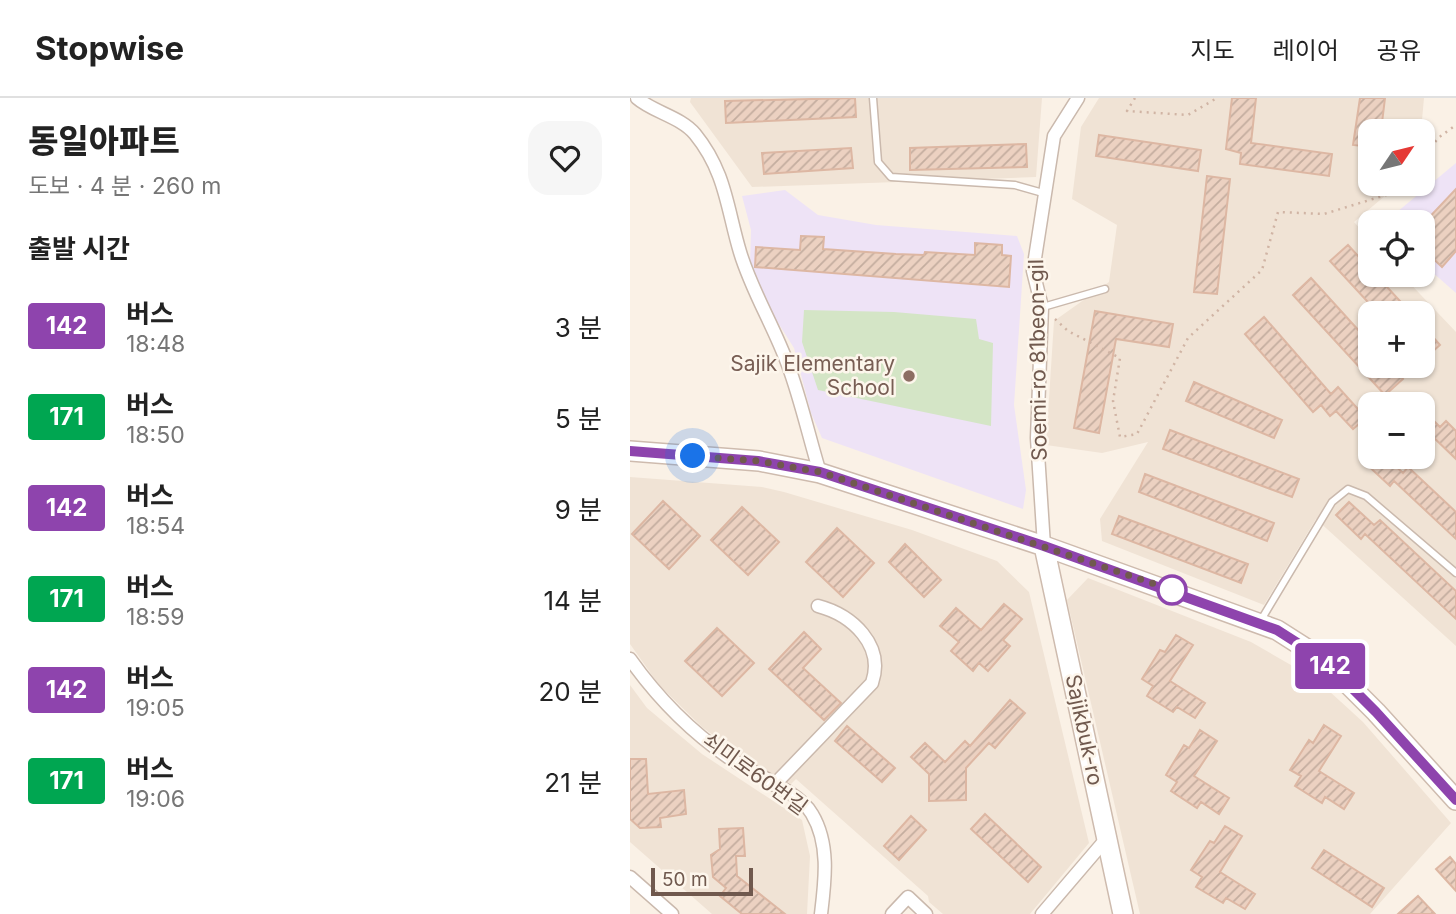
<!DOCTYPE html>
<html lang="ko">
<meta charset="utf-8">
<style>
:root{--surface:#fff;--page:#f6f6f6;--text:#222;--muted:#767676;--line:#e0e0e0}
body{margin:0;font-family:Inter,"Noto Sans KR",sans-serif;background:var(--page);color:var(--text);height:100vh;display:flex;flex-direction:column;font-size:26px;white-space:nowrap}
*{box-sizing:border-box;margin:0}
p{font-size:23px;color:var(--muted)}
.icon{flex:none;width:38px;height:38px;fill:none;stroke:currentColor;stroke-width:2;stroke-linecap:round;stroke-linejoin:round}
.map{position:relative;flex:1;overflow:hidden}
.drawer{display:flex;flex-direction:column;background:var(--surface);width:630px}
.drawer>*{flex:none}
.badge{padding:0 14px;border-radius:5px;font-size:24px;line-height:46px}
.needle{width:46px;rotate:55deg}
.buttons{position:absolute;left:728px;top:21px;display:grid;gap:14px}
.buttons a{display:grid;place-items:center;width:77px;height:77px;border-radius:14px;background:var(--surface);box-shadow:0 2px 5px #0004;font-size:35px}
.scale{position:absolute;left:21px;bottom:18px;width:102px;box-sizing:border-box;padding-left:7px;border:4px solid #70594e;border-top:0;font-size:19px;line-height:24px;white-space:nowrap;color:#70594e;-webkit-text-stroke:5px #fdf6ec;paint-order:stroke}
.you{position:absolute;width:35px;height:35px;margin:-18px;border:5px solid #fff;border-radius:50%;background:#1a73e8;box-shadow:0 0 0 10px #1a73e833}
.map>.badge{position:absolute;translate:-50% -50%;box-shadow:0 0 0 4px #fff}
h2{padding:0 28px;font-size:26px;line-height:63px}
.round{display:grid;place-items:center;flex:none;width:74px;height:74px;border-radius:21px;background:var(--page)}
.overview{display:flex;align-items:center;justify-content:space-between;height:119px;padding:0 28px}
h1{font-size:33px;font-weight:800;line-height:52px}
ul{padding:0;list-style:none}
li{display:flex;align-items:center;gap:21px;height:91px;padding:0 28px}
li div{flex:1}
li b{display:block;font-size:26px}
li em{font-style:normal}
li .badge{min-width:77px;font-weight:700;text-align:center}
header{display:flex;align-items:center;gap:42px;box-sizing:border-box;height:98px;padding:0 35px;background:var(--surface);border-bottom:2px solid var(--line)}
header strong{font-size:33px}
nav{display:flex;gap:38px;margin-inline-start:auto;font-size:24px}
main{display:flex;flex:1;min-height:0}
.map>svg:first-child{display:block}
.residential{fill:#f0e3d5;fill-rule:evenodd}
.education{fill:#eee3f6}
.green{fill:#d4e5c6}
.building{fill:url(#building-hatch);stroke:#ddb7a3;stroke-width:2}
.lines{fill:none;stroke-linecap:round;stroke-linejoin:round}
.lane-casing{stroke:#cab9ad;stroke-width:9}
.street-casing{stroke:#cab9ad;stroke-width:15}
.secondary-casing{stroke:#cebbae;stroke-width:22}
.path{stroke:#d0b4a4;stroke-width:2.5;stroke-dasharray:2 5;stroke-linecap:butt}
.lane{stroke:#fff;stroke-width:6}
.street{stroke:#fff;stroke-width:12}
.secondary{stroke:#fff;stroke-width:19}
.line-casing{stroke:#fff;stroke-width:16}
.line{stroke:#8e44ad;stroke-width:10}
.walk{stroke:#70594e;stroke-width:7;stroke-dasharray:0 12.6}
.education-dot{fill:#8d6e63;stroke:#fdf6ec;stroke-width:2.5}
.stop-dot{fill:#fff;stroke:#8e44ad;stroke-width:3.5}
.labels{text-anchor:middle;stroke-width:5;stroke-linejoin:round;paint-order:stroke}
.street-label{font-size:21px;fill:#70594e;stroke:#fdf6ec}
.education-label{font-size:21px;fill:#785e54;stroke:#fdf6ec;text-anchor:end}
</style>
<header>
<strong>Stopwise</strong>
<nav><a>지도</a><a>레이어</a><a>공유</a></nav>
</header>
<main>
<section class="drawer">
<div class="overview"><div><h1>동일아파트</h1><p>도보 · 4 분 · 260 m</p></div><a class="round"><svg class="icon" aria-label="heart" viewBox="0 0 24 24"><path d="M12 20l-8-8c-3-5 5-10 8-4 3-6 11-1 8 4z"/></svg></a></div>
<h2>출발 시간</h2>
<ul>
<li><span class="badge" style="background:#8e44ad;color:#fff">142</span><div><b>버스</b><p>18:48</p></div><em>3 분</em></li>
<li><span class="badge" style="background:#00a651;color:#fff">171</span><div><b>버스</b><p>18:50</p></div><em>5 분</em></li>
<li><span class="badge" style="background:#8e44ad;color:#fff">142</span><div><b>버스</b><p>18:54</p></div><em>9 분</em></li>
<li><span class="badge" style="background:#00a651;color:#fff">171</span><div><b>버스</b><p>18:59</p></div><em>14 분</em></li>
<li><span class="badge" style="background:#8e44ad;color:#fff">142</span><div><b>버스</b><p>19:05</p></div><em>20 분</em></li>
<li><span class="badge" style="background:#00a651;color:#fff">171</span><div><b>버스</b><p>19:06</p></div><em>21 분</em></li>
</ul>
</section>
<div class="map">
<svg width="826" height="816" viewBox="0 0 826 816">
<defs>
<pattern id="building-hatch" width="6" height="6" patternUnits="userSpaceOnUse" patternTransform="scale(1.75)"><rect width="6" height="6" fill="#ecd1c1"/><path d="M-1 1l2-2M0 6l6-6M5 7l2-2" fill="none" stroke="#c4ad9f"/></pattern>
</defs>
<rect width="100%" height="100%" fill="#faf1e6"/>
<path class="residential" d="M61 0H412L406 79 122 89 60 4Z
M469 0H794L791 33H740V86H769L724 124 740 142V177H772L826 234V548L686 421 634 507 472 443 470 421 518 344 472 355 416 347 424 223 479 184 487 127 442 101 451 29ZM740 215H793V268H740ZM740 306H793V359H740Z
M0 379 132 389 154 394 282 432 367 463 399 494 459 745 400 816H313L299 804 298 798 166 681 161 686 118 663 72 629 29 587 0 546Z
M458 480 621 544 687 582 733 624 821 725 740 816H510L437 502Z
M0 587 17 610 72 656 172 722 180 758 177 816H82L0 744Z"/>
<path class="education" d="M826 65V195L793 166V124H755Z
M155 92 188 117 246 127 387 138 394 156 384 307 396 392 393 411 192 340 181 315 164 250 131 198 120 168 121 132 112 98Z"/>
<path class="green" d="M174 212 264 214 346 221 349 241 363 245 361 328 188 292 172 244Z"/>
<path class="building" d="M225 0 226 19 96 25 95 3Z
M602 0H626L621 45 702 56 699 78 610 66 611 55 596 51Z
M730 0H755L751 33H740V49L723 47Z
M469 37 571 52 568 73 466 58Z
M396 46 397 69 280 72V50Z
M221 50 223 70 134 76 132 55Z
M577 78 600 81 587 196 564 194Z
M826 91V153L812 169 793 151V126Z
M171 138 194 139 193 151 266 156 294 157 295 154 345 157V145L372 147V157L381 158 379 189 125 169 126 149 170 152Z
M718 147 740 171V177H746L781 215H748L700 163Z
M681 180 740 245V268H761L773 281 755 297 663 197Z
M465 213 543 226 539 249 486 241 469 335 444 330Z
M634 219 701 296 708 289 736 320 723 331 706 313 700 318 691 307 683 314 615 236Z
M793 228 810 247 793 262Z
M564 284 652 322 644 340 556 303Z
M793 312 810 329 816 323 826 333V361L801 337 793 346Z
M540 332 669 381 662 399 533 351Z
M740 359H756L773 375 778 369 826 414V441L764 383 760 388 735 365Z
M515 376 644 425 637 443 509 394Z
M33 403 70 438 39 471 2 436Z
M719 404 744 427 750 422 826 493V521L735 436 731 441 706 417Z
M112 409 149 444 118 477 81 442Z
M489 418 618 466 611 485 482 436Z
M207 430 244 465 213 499 176 464Z
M275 446 311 482 294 499 259 464Z
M374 506 392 521 373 542 380 548 358 573 349 565 343 573 321 553 329 544 310 528 326 510 351 532Z
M87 530 124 565 92 598 55 563Z
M174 534 191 551 173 570 211 605 194 622 139 571Z
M546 537 563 547 540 583 575 605 565 620 547 609 543 614 517 598 523 588 512 581 530 552 535 554Z
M380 602 395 615 365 650 359 645 336 670V702L299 703V676L281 659 295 645 315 664 335 643 340 648Z
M694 627 711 638 689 673 724 695 714 711 695 699 692 705 665 688 671 678 660 672 679 642 683 645Z
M217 628 265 670 252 684 205 643Z
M570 632 587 643 564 678 599 700 589 716 571 704 567 710 541 693 547 684 536 677 554 647 559 650Z
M0 661H16L18 696 54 692 56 716 30 720 31 729 10 730 0 721Z
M355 716 411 769 398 784 341 731Z
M281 718 296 732 269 762 254 748Z
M595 728 612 738 590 774 625 796 615 811 596 800 593 805 566 789 572 779 561 772 580 743 584 745Z
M113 730 115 758H106L107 778 155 816H112L90 798 96 790 83 779 81 757 90 751 89 731Z
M694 752 754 790 742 809 682 770Z
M820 759 826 766V793L806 771Z
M788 798 805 816H768Z"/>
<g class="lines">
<g class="lane-casing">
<path id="lane" d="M243 0 248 64 261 79 385 87 413 95
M413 209 475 191
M631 522 702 404 718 391 736 398 826 475"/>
</g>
<g class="street-casing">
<path id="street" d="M7 0C23 14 51 19 65 36 96 74 97 111 110 154 122 194 144 228 158 267 171 302 179 339 190 375
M414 448 407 340 412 209 403 173 424 38 448 0
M0 561C27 599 59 632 98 659 120 674 170 694 182 716 200 746 195 783 191 816
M144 687 242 585C255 547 222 517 188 508
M0 779 42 816
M262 816 278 799 296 816
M412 816 477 740"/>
</g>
<g class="secondary-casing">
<path id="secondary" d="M0 353 129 363 190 375 414 448 647 532 694 562 746 614 826 702
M414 448 493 816"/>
</g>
<path class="path" d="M505 0 497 13 558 17 587 0
M793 61 808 40 826 27
M425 221 438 233 490 260 483 303 490 339 507 336 558 240 632 172 648 114 694 116 769 93 774 86"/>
<use href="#lane" class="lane"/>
<use href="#street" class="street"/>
<use href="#secondary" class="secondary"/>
</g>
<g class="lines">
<g class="line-casing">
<path id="line" d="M0 353 128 363 190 374 414 448 647 532 694 562 746 614 826 702"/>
</g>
<use href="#line" class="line"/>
<path class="walk" d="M63 358 128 363 190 374 552 495 542 492"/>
</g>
<circle class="education-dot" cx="279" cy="278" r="7"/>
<circle class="stop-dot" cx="542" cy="492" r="14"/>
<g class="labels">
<g class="street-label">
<text transform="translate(408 262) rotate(-91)" y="7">Soemi-ro 81beon-gil</text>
<text transform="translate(454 632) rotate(78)" y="7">Sajikbuk-ro</text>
<text transform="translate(125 676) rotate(36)" y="7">쇠미로60번길</text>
</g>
<g class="education-label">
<text x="265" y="273">Sajik Elementary<tspan x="265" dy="24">School</tspan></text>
</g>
</g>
</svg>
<div class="buttons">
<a><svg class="needle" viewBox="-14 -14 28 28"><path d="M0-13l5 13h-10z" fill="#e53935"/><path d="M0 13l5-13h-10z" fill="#767676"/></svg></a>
<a><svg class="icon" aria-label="locate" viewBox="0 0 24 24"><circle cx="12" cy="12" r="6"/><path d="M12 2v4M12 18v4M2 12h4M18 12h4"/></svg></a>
<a>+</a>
<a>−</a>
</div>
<div class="scale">50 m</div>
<div class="you" style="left:63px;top:358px"></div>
<b class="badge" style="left:700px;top:568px;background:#8e44ad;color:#fff">142</b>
</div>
</main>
